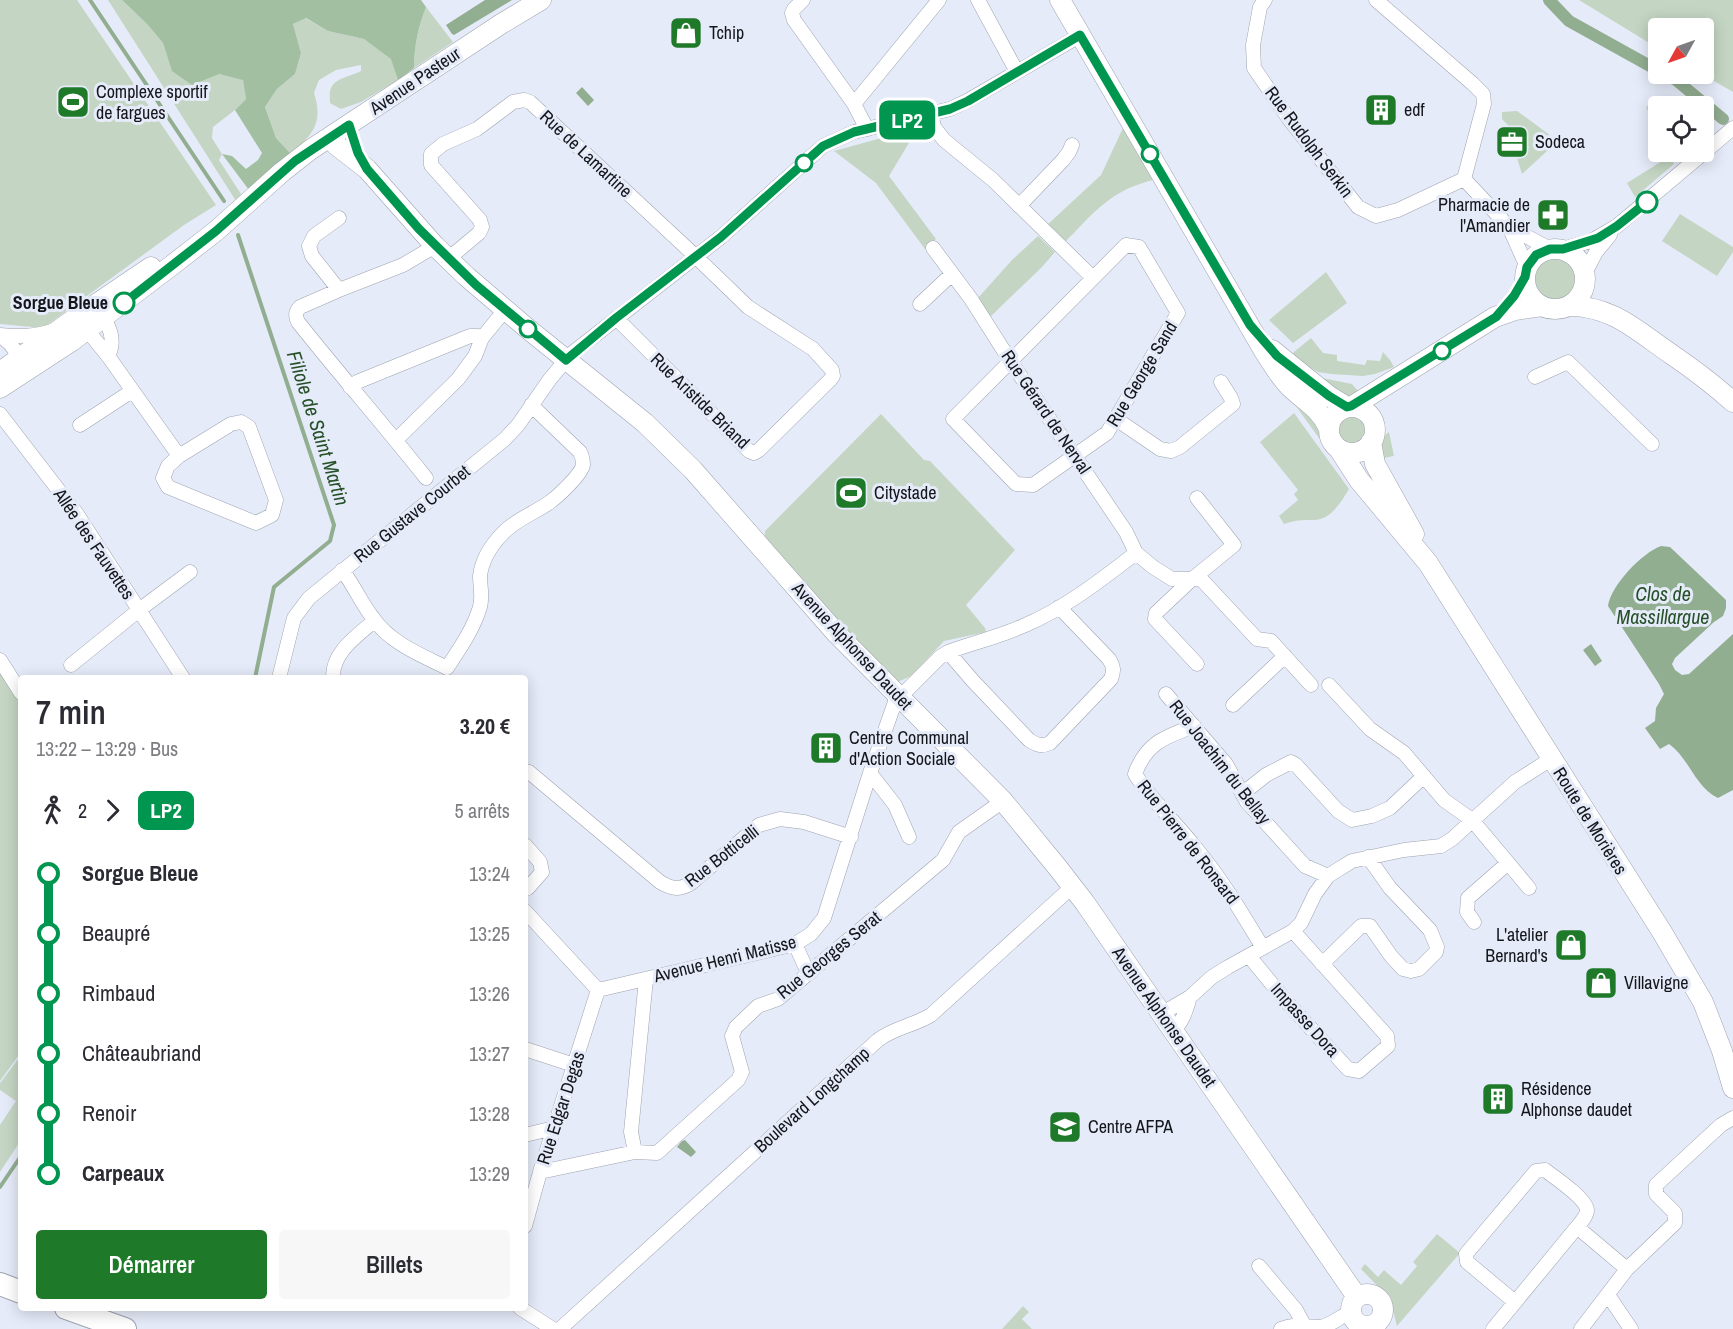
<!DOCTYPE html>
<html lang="fr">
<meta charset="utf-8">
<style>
:root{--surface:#fff;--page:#f7f7f7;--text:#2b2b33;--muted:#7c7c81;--accent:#1e7928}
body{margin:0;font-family:"Archivo Narrow",sans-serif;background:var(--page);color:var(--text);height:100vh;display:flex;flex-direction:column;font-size:22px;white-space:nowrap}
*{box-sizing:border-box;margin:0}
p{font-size:20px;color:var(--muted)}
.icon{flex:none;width:33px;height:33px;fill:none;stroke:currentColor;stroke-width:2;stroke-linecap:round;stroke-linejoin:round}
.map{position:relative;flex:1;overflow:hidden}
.panel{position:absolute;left:18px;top:675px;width:510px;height:636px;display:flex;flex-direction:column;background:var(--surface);border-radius:6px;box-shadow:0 3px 15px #0003}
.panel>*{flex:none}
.badge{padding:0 12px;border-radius:9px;font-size:21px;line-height:39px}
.needle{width:39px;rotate:230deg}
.buttons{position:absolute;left:1648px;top:18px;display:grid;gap:12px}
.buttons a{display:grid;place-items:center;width:66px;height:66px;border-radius:6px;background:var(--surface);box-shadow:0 3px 15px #0003;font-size:30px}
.map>.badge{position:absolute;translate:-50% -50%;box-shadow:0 0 0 3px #fff}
.legs{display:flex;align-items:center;gap:9px;height:66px;padding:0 18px;font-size:20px}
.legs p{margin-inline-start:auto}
.summary{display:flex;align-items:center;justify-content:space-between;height:102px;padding:0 18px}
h1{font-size:33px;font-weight:600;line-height:45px}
.primary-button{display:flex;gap:12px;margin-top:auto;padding:12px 18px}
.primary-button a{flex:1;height:69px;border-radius:6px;background:var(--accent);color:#fff;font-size:24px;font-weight:600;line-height:69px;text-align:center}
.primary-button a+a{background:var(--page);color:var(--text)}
ul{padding:0 18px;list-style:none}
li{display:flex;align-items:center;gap:21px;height:60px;font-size:22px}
li i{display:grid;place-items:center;width:9px;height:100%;margin:0 8px;background:currentColor}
li i::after{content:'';width:15px;height:15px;margin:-8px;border:4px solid;border-radius:50%;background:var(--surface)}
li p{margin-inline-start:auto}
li:first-child i{background:linear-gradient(#0000 50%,currentColor 0)}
li:last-child i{background:linear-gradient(currentColor 50%,#0000 0)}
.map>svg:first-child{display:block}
.green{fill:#c4d6c3}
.forest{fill:#a2bfa1}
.water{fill:#92ae91}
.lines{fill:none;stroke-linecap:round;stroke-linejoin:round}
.stream{stroke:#92ae91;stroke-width:4}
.canal{stroke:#92ae91;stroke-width:12}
.street-casing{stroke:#9ea3b0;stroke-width:15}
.secondary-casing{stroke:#9ea3b0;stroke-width:21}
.primary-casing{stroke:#9ea3b0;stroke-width:24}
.street{stroke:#fff;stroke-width:14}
.secondary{stroke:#fff;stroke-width:20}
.primary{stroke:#fff;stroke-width:22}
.line-1-casing{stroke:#fff;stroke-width:14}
.line-1{stroke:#00964f;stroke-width:9}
.stop-1-dot{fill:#fff;stroke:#00964f;stroke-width:3}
.labels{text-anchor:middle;stroke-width:6;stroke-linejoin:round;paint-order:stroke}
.poi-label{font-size:18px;fill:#14161b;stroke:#e6ebf9;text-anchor:start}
.street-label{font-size:18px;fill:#14161b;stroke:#e6ebf9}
.stop-label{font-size:18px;font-weight:bold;fill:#14161b;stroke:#e6ebf9;text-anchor:end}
.water-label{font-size:20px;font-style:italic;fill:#265128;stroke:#e6ebf9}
</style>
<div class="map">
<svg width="1733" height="1329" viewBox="0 0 1733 1329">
<rect width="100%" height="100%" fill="#e6ebf9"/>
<path class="green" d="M0 0H77L216 205 184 225 43 328 0 324Z
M108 0H122L147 24 163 43 172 70 219 74 243 79 246 99 235 110 213 127 212 138 222 154 219 160 241 194 236 201Z
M1579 0H1733V92L1702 74H1704V28H1659V49Z
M426 7 453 42 414 68C414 47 418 27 426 7Z
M305 18 328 31 364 39 392 59 398 80 361 102 341 109 330 103C330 99 329 92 331 88 335 78 352 76 361 71V65L336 70 319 80 314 93C324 123 312 135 291 154L276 138 265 107 277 89 295 74 301 53 293 24Z
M1664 98 1670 106H1659V134L1646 107Z
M1517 111 1558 141 1522 174 1517 158 1529 147 1502 119V112Z
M918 128 889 176 936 239 925 249 876 183 834 151Z
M1123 128 1153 180C1109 191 1094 213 1064 243L1047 225 1101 175Z
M1670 156 1674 164 1635 197 1627 183Z
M1680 214 1733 247V252L1717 276 1662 241Z
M1038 236 1055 252 1042 267 989 318 978 298 1012 260Z
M1532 279a24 24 0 1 1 48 0a24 24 0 1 1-48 0Z
M1326 272 1347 303 1293 343 1269 320Z
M1311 338 1323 353 1337 355V361L1365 365 1367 360 1380 361 1383 352 1390 360 1394 367 1375 374 1363 376 1331 374 1318 372 1289 356Z
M1322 378 1352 384 1359 392 1348 398Z
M1290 398 1311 411 1321 438H1319Z
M1294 413 1349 489C1341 502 1331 520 1314 520 1302 520 1295 520 1284 524L1279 516 1298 500 1294 494 1298 490 1260 442Z
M1336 429a15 15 0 1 1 30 0a15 15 0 1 1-30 0Z
M881 414 924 460 930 461 1015 550 966 605 985 628 986 632 944 641 911 676 895 683 764 542 765 531Z
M1389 432 1394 456 1378 459C1377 447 1380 439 1389 432Z
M0 672 21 705V1052L0 1081Z
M19 1058 21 1060V1140L0 1172V1125L16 1101 0 1090V1083Z
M1437 1234 1460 1253 1397 1326 1390 1299 1361 1269 1365 1264 1378 1277 1384 1270 1401 1285 1417 1266 1413 1262Z
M1023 1306 1029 1312 1022 1319 1032 1329H1002Z"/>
<path class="forest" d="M122 0H421L426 7C418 27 414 47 414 68L398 80 391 59 364 39 328 31 306 18 293 24 301 53 295 74 277 89 265 107 276 138 291 154 249 190 222 154 232 156 246 169 258 160 262 153 235 110 246 99 243 80 219 74 192 85 172 71 163 43 147 24Z"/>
<path class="water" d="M485 0H512L454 35 452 34 446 25Z
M582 87 594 100 588 106 576 93Z
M1661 546 1670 547 1726 600V608L1723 616 1714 622 1675 658 1672 664 1675 670 1682 675 1689 674 1733 634V790L1718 798C1695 787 1689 758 1669 744L1660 749 1645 728 1655 721 1656 708 1664 694 1659 684 1608 606C1611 585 1642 553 1661 546Z
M1591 644 1602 661 1595 666 1583 650Z
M685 1140 696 1152 691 1157 677 1147 682 1141Z"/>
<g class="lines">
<path class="stream" d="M90 0 224 201
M238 235 334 525 330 541 274 587 255 678
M0 1187 21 1156"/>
<path class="canal" d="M1549 0 1569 21 1659 71
M1664 74 1676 80 1723 119"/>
<g class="street-casing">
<path id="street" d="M803 0 794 9 792 13 794 20 854 104 867 129
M978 0 1017 72
M1265 0 1260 7 1253 45 1254 68 1289 119 1358 207 1376 216 1398 210 1464 179
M1376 0 1473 84 1483 94 1484 104 1464 179
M854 104 939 0
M931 114 934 127 944 140 993 180 1093 278
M1464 179 1509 227 1527 267
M1019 206 1063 160 1069 152 1072 145
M339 218 314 236 309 246 312 256 339 290
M1509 227 1550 249
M1126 245 1139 247 1178 313 1107 433 1033 485 1016 484 953 419Z
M933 248 971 299 1011 362 1126 532 1136 553 1153 567 1172 579H1201L1257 639 1271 641 1311 685
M1563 249 1591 241 1617 226 1733 128
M448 259 479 233 482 227 480 220 431 165V154L443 144 477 129 513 102 524 100 530 102 691 252 748 307 813 349 832 370 833 376 830 380 759 450 754 453 749 451 616 318
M1585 273 1596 252 1610 235
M920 304 952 274
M97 313C110 322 116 341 108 356
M85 322 87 330 108 356 179 456 168 466 163 478 168 487 256 523 272 515 276 500 249 427 241 422 231 424 179 456
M0 335C18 337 34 337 52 331
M0 336C12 344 19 352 18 367
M1535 377 1568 362 1652 444
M350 387 357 382 470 336H478L482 338
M0 414 77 514 183 678
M1116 419 1160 449 1171 451 1180 447 1233 404 1231 398 1221 382
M80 425 132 391
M396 440 458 379 475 356 482 338 505 310
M426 478C384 425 340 375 298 322 295 316 295 312 300 307L339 290 403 265 435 246
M342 570C354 585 361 603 373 618 390 643 421 655 447 668 460 648 473 630 480 607 483 596 480 587 480 576 482 559 493 543 504 532 518 518 535 513 550 502 558 496 581 475 583 465 583 460 582 456 580 452L531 405
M948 652 973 681 1029 740C1037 745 1041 747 1050 743L1111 679C1114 671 1114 667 1109 659L1059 607
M0 660 21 693
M1197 664 1155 619 1156 613 1191 580 1234 545 1197 498
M71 665 139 610 190 572
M279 678 294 618 309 598 505 439 518 425 550 379 571 354 721 237 823 146 854 132 950 109 967 101 1081 35
M333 678C332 652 357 636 374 621
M1329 685 1370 729 1404 753 1444 800 1472 820 1529 888
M1166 694 1226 764 1247 802 1305 866 1328 876
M1233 705 1285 656
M1194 726C1165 737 1146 743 1135 774 1152 801 1175 822 1195 847 1221 878 1242 913 1263 948
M525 771 529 772 660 882C672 889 678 890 690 884L759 825 780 819 804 822 851 837
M870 773 895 805 909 837
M1242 794 1266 775 1291 762 1296 765 1338 811 1352 820 1372 816 1390 808 1424 776
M525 845 540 862 542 872 528 888 525 889
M525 911 598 990 795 944 811 934 824 918 870 773 895 702 940 657 948 652C972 643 999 637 1023 626 1064 609 1101 580 1136 553
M1474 922 1467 912 1468 898 1508 863
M795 944 805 966 810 973
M1249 956 1285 1000 1348 1069 1359 1071 1388 1046 1387 1036 1293 931
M1322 964 1361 926H1370L1391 956 1403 969 1411 971 1419 969 1436 952 1437 947 1430 930 1390 888 1368 857
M1161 1014 1190 997 1212 977 1228 967 1293 931 1301 923 1315 894 1328 876 1339 869 1352 861 1404 850 1441 846 1452 839 1515 782 1551 759
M1173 1031C1183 1022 1186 1010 1190 997
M525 1049 574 1065
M525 1135 554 1128
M635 1152 631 1132 646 979
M540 1172 635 1152 657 1153 738 1080 742 1072 732 1036 736 1027 758 1006 778 999 943 860 959 832 1003 801
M525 1226 540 1172 598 990
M1577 1227 1627 1269 1581 1329
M1259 1266 1296 1310 1304 1325
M1627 1269 1675 1223V1213L1656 1194V1185L1721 1125 1733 1118
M1608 1295 1631 1329
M520 1308 553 1329
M560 1329 878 1040C895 1027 913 1026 931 1015L1073 886
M1281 1329C1295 1323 1305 1327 1320 1327 1331 1326 1340 1316 1351 1312
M1358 1329 1361 1325
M1493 1329 1577 1227C1581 1222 1587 1216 1587 1210 1586 1198 1554 1177 1545 1170L1536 1171 1466 1254 1467 1262 1515 1302"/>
</g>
<g class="secondary-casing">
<path id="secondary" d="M1060 0 1264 351C1272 363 1279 376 1289 386 1306 403 1317 405 1329 428
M330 137 336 145 367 169 435 246 466 276 528 329 645 423 693 470 836 633 1003 801 1058 868 1085 903 1357 1297
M1525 279a30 30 0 1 1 60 0a30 30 0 1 1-60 0Z
M1569 306C1613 306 1637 331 1671 354 1693 369 1714 385 1733 402
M1272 350 1329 396 1347 407
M0 372 77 317 151 267
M0 388 72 341 171 266 216 231 282 172 310 150 501 24 541 0
M1351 407 1495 317 1515 310 1542 306
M1329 430a23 23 0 1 1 46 0a23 23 0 1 1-46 0Z
M1371 442 1375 464 1414 534
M1339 449 1359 480 1428 563 1662 932 1703 1002 1722 1051 1733 1088
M1351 1310a16 16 0 1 1 32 0a16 16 0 1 1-32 0Z"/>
</g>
<g class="primary-casing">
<path id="primary" d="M0 1284 21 1292
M66 1308 125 1329"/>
</g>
<use href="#street" class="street"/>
<use href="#secondary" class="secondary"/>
<use href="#primary" class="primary"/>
</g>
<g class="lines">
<g class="line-1-casing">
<path id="line-1" d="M124 303 216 231 295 161 349 125 358 153 367 169 419 229 476 285 566 360 616 318 721 237 823 146 854 132 950 109 968 101 1080 35 1250 325 1277 356 1329 396 1347 407 1351 406 1496 317 1514 296 1525 277 1527 267 1536 255 1550 249H1563L1598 238 1617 226 1647 202"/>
</g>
<use href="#line-1" class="line-1"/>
</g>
<defs>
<g id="shop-square" transform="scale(1.725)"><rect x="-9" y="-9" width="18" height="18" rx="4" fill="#1e7928" stroke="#e6ebf9"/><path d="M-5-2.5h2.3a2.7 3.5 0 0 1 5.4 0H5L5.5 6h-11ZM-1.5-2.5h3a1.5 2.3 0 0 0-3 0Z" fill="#fff"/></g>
<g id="stadium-square" transform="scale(1.725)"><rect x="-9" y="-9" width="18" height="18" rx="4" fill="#1e7928" stroke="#e6ebf9"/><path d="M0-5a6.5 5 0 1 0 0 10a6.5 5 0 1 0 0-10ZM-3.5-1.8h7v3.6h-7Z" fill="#fff"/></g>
<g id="building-square" transform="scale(1.725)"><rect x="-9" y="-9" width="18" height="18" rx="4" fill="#1e7928" stroke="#e6ebf9"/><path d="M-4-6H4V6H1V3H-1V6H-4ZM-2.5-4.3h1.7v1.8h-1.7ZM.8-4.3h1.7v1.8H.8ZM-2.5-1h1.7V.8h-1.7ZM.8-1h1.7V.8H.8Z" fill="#fff"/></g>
<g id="office-square" transform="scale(1.725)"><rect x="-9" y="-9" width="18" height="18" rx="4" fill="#1e7928" stroke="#e6ebf9"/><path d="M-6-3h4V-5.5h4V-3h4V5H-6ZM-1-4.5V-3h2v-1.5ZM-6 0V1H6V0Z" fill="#fff"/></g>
<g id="pharmacy-square" transform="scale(1.725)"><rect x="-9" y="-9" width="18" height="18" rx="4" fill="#1e7928" stroke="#e6ebf9"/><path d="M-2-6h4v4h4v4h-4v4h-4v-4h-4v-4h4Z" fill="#fff"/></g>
<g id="university-square" transform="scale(1.725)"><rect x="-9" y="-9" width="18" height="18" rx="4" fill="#1e7928" stroke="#e6ebf9"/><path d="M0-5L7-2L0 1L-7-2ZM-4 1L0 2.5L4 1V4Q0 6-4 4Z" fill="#fff"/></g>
</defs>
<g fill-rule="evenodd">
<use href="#shop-square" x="686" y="33"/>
<use href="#stadium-square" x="73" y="102"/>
<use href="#building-square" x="1381" y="110"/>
<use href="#office-square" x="1512" y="142"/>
<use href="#pharmacy-square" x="1553" y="215"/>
<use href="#stadium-square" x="851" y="493"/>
<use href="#building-square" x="826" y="748"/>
<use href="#shop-square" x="1571" y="945"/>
<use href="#shop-square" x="1601" y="983"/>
<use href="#building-square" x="1498" y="1099"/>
<use href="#university-square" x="1065" y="1127"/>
</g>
<g class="stop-1-dot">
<circle cx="1150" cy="154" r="8"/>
<circle cx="804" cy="163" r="8"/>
<circle cx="1647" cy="202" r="10"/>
<circle cx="124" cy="303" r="10"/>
<circle cx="528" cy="329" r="8"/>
<circle cx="1442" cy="351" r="8"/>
</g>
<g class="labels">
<g class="poi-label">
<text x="709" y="39">Tchip</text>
<text x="96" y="98">Complexe sportif<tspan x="96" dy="21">de fargues</tspan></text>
<text x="1404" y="116">edf</text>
<text x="1535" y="148">Sodeca</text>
<text x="1530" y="211" text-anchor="end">Pharmacie de<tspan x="1530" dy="21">l'Amandier</tspan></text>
<text x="874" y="499">Citystade</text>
<text x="849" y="744">Centre Communal<tspan x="849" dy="21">d'Action Sociale</tspan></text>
<text x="1548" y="941" text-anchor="end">L'atelier<tspan x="1548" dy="21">Bernard's</tspan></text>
<text x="1624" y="989">Villavigne</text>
<text x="1521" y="1095">Résidence<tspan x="1521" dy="21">Alphonse daudet</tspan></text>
<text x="1088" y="1133">Centre AFPA</text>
</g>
<g class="street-label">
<text transform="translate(415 81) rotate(-34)" y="6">Avenue Pasteur</text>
<text transform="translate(1309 142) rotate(53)" y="6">Rue Rudolph Serkin</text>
<text transform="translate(586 154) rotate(43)" y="6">Rue de Lamartine</text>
<text transform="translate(1142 374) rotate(-59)" y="6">Rue George Sand</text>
<text transform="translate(700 401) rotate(44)" y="6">Rue Aristide Briand</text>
<text transform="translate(1046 412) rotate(56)" y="6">Rue Gérard de Nerval</text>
<text transform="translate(412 514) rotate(-39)" y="6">Rue Gustave Courbet</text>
<text transform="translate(94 544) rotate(56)" y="6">Allée des Fauvettes</text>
<text transform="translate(852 646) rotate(47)" y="6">Avenue Alphonse Daudet</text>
<text transform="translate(1220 762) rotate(52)" y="6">Rue Joachim du Bellay</text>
<text transform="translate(1590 821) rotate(58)" y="6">Route de Morières</text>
<text transform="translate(1188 842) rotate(52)" y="6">Rue Pierre de Ronsard</text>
<text transform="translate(722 856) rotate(-38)" y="6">Rue Botticelli</text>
<text transform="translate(829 955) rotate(-39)" y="6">Rue Georges Serat</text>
<text transform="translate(725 959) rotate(-14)" y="6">Avenue Henri Matisse</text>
<text transform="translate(1164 1017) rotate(55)" y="6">Avenue Alphonse Daudet</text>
<text transform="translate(1305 1020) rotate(48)" y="6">Impasse Dora</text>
<text transform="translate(812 1100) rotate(-42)" y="6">Boulevard Longchamp</text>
<text transform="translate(561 1108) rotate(-72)" y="6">Rue Edgar Degas</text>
</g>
<g class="stop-label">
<text x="108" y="309">Sorgue Bleue</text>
</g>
<g class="water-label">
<text transform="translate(318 428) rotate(72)" y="7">Filiole de Saint Martin</text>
<text x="1663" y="601">Clos de<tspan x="1663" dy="23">Massillargue</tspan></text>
</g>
</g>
</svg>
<div class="buttons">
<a><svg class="needle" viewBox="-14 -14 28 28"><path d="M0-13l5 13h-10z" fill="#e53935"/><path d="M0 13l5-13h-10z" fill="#7c7c81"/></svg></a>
<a><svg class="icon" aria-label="locate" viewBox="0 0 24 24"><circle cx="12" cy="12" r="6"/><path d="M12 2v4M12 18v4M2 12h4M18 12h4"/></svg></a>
</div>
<b class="badge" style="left:907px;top:120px;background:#00964f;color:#fff">LP2</b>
<section class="panel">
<div class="summary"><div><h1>7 min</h1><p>13:22 – 13:29 · Bus</p></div><b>3.20 €</b></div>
<div class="legs"><svg class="icon" aria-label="walk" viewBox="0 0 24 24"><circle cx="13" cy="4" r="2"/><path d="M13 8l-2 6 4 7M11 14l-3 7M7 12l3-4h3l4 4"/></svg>2<svg class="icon" aria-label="forward" viewBox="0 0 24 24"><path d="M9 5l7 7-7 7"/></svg><b class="badge" style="background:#00964f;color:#fff">LP2</b><p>5 arrêts</p></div>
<ul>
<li><i style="color:#00964f"></i><b>Sorgue Bleue</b><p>13:24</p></li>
<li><i style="color:#00964f"></i><span>Beaupré</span><p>13:25</p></li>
<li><i style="color:#00964f"></i><span>Rimbaud</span><p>13:26</p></li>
<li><i style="color:#00964f"></i><span>Châteaubriand</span><p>13:27</p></li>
<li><i style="color:#00964f"></i><span>Renoir</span><p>13:28</p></li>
<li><i style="color:#00964f"></i><b>Carpeaux</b><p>13:29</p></li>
</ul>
<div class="primary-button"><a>Démarrer</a><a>Billets</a></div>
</section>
</div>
